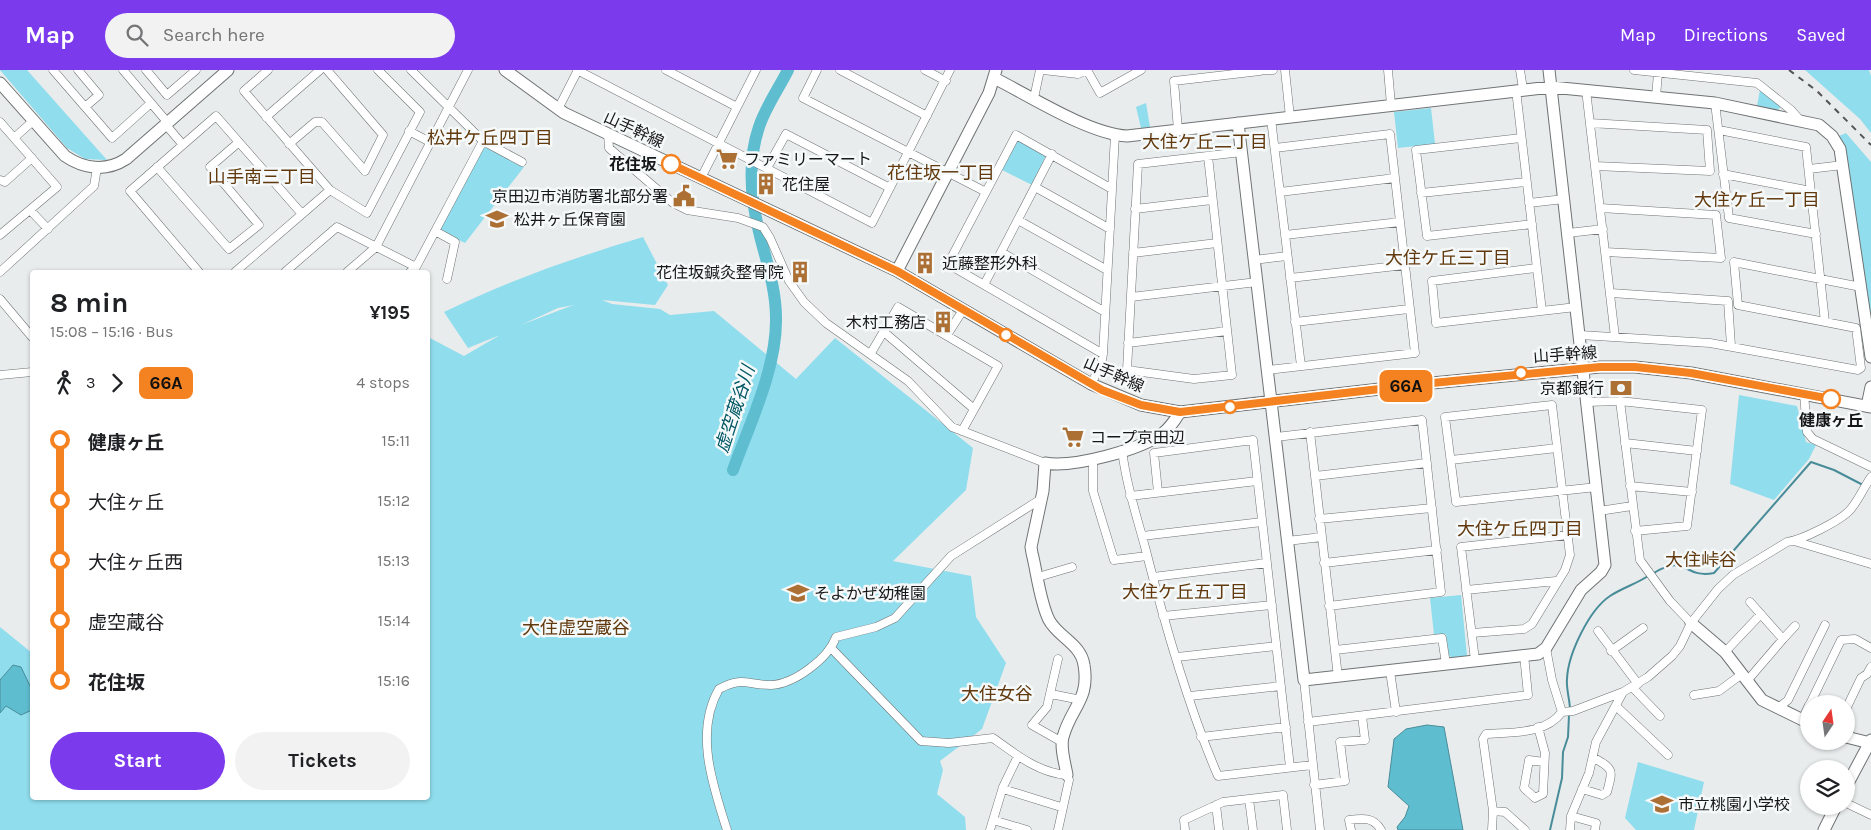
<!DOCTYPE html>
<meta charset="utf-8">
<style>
:root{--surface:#fff;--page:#f2f2f2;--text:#202124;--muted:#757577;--accent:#7c3aed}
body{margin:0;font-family:Karla,"Noto Sans JP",sans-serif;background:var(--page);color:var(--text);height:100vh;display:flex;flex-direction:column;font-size:19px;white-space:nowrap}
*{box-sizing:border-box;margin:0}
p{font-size:16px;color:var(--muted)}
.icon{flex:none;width:28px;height:28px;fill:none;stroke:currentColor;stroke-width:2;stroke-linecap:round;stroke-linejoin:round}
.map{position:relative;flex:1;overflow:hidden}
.drawer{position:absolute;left:30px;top:200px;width:400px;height:530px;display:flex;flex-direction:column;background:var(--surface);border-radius:5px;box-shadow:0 1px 4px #0004}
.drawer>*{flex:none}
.badge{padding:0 10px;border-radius:8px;font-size:18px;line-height:32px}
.needle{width:32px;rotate:13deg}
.controls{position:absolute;left:1800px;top:625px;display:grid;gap:10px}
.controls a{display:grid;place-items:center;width:55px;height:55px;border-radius:50%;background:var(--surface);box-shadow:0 1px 4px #0004;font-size:25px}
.map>.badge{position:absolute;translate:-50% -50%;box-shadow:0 0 0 2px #fff}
.legs{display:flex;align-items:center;gap:8px;height:55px;padding:0 20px;font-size:16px}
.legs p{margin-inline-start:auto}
.summary{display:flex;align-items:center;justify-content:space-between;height:85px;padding:0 20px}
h1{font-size:28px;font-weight:700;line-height:38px}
.cta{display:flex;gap:10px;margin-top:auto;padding:10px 20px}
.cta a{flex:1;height:58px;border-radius:30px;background:var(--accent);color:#fff;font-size:20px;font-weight:700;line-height:58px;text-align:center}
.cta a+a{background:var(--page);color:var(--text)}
ul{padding:0 20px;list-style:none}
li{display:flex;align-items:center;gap:18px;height:60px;font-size:19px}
li i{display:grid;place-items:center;width:8px;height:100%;margin:0 6px;background:currentColor}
li i::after{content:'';width:12px;height:12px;margin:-6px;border:4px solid;border-radius:50%;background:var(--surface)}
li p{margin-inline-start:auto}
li:first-child i{background:linear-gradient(#0000 50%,currentColor 0)}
li:last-child i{background:linear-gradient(currentColor 50%,#0000 0)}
header{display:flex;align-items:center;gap:30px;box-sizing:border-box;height:70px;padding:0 25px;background:var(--accent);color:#fff}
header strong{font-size:24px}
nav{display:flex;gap:28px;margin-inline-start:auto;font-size:18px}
.search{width:350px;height:45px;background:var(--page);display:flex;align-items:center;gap:12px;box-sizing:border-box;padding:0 18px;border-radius:28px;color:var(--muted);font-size:19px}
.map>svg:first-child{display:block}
.green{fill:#90dded;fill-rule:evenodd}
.water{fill:#5fbdd0;stroke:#498c99}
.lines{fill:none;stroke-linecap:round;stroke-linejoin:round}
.stream{stroke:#498c99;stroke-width:2}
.river{stroke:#5fbdd0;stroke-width:12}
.street-casing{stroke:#6f7374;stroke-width:9}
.secondary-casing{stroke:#6f7374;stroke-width:13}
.street{stroke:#fff;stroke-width:8}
.secondary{stroke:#fff;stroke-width:11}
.rail{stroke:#535555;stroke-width:2;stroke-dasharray:6 6;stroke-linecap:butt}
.line-1-casing{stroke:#fff;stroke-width:11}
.line-1{stroke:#f58220;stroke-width:8}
.stop-1-dot{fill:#fff;stroke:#f58220;stroke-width:2.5}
.labels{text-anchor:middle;stroke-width:5;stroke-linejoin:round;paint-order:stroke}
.street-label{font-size:16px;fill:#161818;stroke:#f5f9fa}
.poi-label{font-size:16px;fill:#161818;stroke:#f5f9fa;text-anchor:start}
.stop-label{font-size:16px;font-weight:bold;fill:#161818;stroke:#f5f9fa;text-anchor:end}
.neighbourhood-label{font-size:18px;fill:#61390d;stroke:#f5f9fa}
.water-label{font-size:18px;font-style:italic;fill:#005764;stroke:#f5f9fa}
</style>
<header>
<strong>Map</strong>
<div class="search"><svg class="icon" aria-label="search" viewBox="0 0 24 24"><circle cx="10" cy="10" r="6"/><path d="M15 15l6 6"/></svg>Search here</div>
<nav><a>Map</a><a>Directions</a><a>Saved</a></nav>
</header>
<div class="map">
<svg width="1871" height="760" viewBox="0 0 1871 760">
<rect width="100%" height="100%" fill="#e8eced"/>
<path class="green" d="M0 0H27L107 90 85 89 67 78Z
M1805 0H1869L1871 6V63L1860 49Z
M1760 20 1781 37 1777 40 1757 36Z
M1146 33 1150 57 1141 58 1136 37Z
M1431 38 1435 74 1398 78 1394 42Z
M1846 63 1871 92V253L1846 81 1839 66Z
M1020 71 1046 85 1032 115 1002 100 1016 72Z
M483 76 524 97 465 173 442 162 441 158Z
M643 167 668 215 655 235 602 230 612 234 660 239 670 245 714 241 796 309 835 268 973 378 966 420 893 491 971 506 976 547 1006 593 982 659 940 691 943 700 937 724 965 747 966 760H0V557L32 583V728H428V267L464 286 500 265 468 278 444 242C510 210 573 188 643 167ZM574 235 568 237 521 255 558 238Z
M1739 325 1797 336 1806 372 1816 375 1809 389 1774 430 1730 414Z
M1461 525 1467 586 1452 588 1449 585 1446 564 1434 565 1430 528Z
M1638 692 1704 712 1694 760H1636L1625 748Z"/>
<path class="water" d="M13 595 21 597 32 620V640L21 645 6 636 0 643V610Z
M1427 655 1444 657 1463 760H1398L1397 757 1405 747 1409 736 1388 717 1394 669 1406 659Z"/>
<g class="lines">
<path class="stream" d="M1652 504C1687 482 1682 509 1714 503L1811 392 1834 400 1863 415
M1570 640C1570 630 1566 619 1567 609 1568 584 1589 540 1610 526 1622 518 1636 514 1648 506
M1550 760 1562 708 1563 682 1568 667 1569 645"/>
<path class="river" d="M733 400C750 353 777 298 776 248 776 220 767 193 760 166 751 131 747 92 759 57 765 38 779 18 788 0"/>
<g class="street-casing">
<path id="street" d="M53 0 112 68 151 33
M78 0 99 25 85 37
M123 0 168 53
M146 0 167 25 196 0
M268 0 244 21 330 120 367 143 420 42 378 0
M411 0 483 71 522 92
M577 0 872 153 950 0
M666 0 737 37
M817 0 803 28 986 122
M840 0 927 46
M925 0 946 11
M1043 0 1078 4 1087 0
M1087 0 1100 23 1141 0
M1260 0H1273
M1285 0 1290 47
M1388 0 1391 35
M1520 0 1523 19
M1634 0 1757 13 1791 40 1799 49
M1516 20 1542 241
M1586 20 1615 267
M1656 27 1658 3
M1034 28 1040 0
M1715 33 1729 148 1816 164
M558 39 578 0
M266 47 320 0
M1271 49 1301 296
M0 52 57 117 0 165
M1590 53 1707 60 1710 101 1595 96
M166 55 183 75
M1178 60 1174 11 1260 1
M1719 60 1806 77 1825 252
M409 61 430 72
M608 64 609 78 673 133 687 140 738 148 763 157 770 168 789 211 804 232 826 253 908 311 952 357 1045 393
M14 68 33 51
M1521 68 1416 80 1427 166 1532 154
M289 74 315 52H322L365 101 383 65 327 0
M1208 86 1232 305 1194 309 1127 300 1138 94C1173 90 1207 86 1242 82
M157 97 229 179 259 155 210 97 239 72
M767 98 786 64 890 118
M1809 99 1843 95
M1723 104 1811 121
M701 108 756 0
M0 110 5 112 32 88
M1035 117 1110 159
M1280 122 1395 108
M1421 123 1526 112
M1529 133 1564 129
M1600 138 1716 145 1721 188 1605 182
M1135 139 1212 130
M30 140 48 159
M1018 150 1107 200
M435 161 455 172 447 209
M1568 163 1603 159
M1285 165 1400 152
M1001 182 1105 242
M1133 183 1217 173
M1254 190 1287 186
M1536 198 1432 211 1436 253 1576 237
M0 202 94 116 97 98
M199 202 130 121 216 46 302 144
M235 202 330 120
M285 202 337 157 416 197
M347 202 376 177 468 0
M410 202 416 197 483 71
M1290 208 1405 195
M984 215 1052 84
M1611 223 1728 231 1731 276
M1131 227 1257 212
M0 229 32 267
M1295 252 1409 239
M884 262 974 339
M947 265 963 240
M1580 265 1710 273 1858 300 1861 298 1856 258 1738 235 1734 192 1861 217
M1128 273 1227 261
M871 283 898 237 998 296 962 361
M1103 284 948 194 1016 65 1112 119
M1267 300 1415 283 1390 64 1275 78
M0 305 32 302
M1091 314 1101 295 1103 284 1115 65
M1804 323 1807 362 1813 369 1871 397
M1620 331 1640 490 1670 531 1691 553
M1586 332 1620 331 1702 340 1687 456 1635 461
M1310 362 1338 607
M1276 367 1422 350 1441 522 1329 536
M1625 373 1697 381
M1122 380C1126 413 1136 444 1145 477 1164 552 1187 634 1218 706L1312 695
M1093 389V421L1114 490 1147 486
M1451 390 1557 378
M1315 406 1427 393
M1630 416 1692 422
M1158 422 1154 383 1253 370 1290 697
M1130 426 1257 411
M1599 441 1632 436
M1319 449 1432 438
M1142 466 1262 452
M1287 471 1322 467
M1794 471 1871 494
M1324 493 1437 480
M1038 507 1072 497
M1153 507 1267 493
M1466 520 1556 511
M1750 532 1783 569 1795 556
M1163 546 1272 535
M1598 561 1638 614
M1472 563 1524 559 1532 554 1565 500 1570 485 1552 335 1445 347 1456 432 1597 417
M832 579 921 671 949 673 993 668C1015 684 1039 703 1067 705L1069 710 1058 760
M1335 580 1442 568 1446 594
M1611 581 1643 558
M1725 582 1761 544
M1177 587 1276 576
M1058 589 1047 637 1032 655 1062 672
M1475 590 1461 477 1568 465
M1390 601 1396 642
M1304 610 1320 760
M1747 611 1783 569
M1633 618 1660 646
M1051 624 1081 630
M1694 625 1719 621 1742 604
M1190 626 1281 616
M1810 634 1841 570 1855 569 1871 578
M1616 636 1668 685
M1778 638 1788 630 1825 555
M1846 639 1861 608 1867 604 1871 597
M1562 642 1573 641 1623 622
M1802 650 1809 635
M1308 652 1528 625 1524 585
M1538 657 1545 683 1543 724 1535 728 1524 718 1529 690 1544 692
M1201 667 1286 657
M1314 715 1345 711 1340 672 1365 670 1362 646
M1003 719 1061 737
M1582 719 1602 725 1607 722C1613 700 1614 699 1594 688
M1249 729 1253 760
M1846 733 1871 745
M1216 735 1219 760
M1493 741 1505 742 1525 760
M1571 746 1596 753 1595 760
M993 750 1027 760
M727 760C713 716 694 662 719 619 743 606 747 615 771 615 794 614 828 589 836 567L876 557 895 548 951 486 1041 429
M990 760 1003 717 1018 686
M1185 760 1184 750 1223 732 1283 725 1287 760
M1351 760 1349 750C1363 748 1374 747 1381 760
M1492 760 1493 741 1483 669 1486 664C1511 662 1545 665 1562 642L1552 610 1546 578
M1570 760 1571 746 1589 703 1596 672 1623 622 1648 607 1672 586 1680 576 1691 553 1718 519 1733 505 1787 472C1802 470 1840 451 1850 440 1858 431 1864 417 1871 407"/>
</g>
<g class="secondary-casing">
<path id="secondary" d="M505 0 564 43 897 201 1091 314 1141 335 1180 342 1432 313 1600 297H1635L1691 303 1871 337
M994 8C1030 26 1089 64 1127 66L1551 17 1715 33 1819 55 1832 66 1840 79 1871 287
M0 13 65 86C84 99 106 102 126 89L228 0
M1238 53 1304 610 1538 584 1546 578 1581 520 1601 502 1605 495 1549 0
M897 201 989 23 996 0
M1867 336 1871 317
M1691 553 1725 582 1762 630 1809 653
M1846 667 1870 673
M1067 705C1065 693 1060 678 1063 667 1071 637 1090 630 1084 595 1081 574 1058 567 1049 550 1040 532 1037 503 1032 483L1031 477 1043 421 1045 393C1073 398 1140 380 1163 363 1171 357 1175 350 1180 342
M1846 717 1871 670
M1824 760 1836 736"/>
</g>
<use href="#street" class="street"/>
<use href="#secondary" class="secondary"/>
<path class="rail" d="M1789 0 1817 21 1871 75"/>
</g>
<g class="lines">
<g class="line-1-casing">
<path id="line-1" d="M671 94 897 201 1102 320 1141 335 1180 342 1432 313 1600 297H1635L1691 303 1831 329"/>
</g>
<use href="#line-1" class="line-1"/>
</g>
<defs>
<g id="supermarket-bare" transform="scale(1.725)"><path d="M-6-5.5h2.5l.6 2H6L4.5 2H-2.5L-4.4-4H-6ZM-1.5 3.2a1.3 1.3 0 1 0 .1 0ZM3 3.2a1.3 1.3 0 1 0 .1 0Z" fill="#ad7034" stroke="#f5f9fa" stroke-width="2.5" paint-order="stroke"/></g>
<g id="building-bare" transform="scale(1.725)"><path d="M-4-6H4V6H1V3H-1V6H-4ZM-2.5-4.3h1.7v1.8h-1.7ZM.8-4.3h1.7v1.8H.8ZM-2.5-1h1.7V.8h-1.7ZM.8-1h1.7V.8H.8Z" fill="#ad7034" stroke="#f5f9fa" stroke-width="2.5" paint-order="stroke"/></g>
<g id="civic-bare" transform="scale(1.725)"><path d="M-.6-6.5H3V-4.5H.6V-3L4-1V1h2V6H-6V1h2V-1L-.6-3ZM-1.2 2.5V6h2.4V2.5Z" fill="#ad7034" stroke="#f5f9fa" stroke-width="2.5" paint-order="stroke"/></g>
<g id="school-bare" transform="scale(1.725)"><path d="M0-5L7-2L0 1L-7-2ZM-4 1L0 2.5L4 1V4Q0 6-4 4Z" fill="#ad7034" stroke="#f5f9fa" stroke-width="2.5" paint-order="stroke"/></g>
<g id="bank-bare" transform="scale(1.725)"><path d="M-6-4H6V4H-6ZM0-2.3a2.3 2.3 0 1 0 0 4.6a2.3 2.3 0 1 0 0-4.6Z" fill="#ad7034" stroke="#f5f9fa" stroke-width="2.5" paint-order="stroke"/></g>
</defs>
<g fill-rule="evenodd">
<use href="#supermarket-bare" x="727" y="89"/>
<use href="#building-bare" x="766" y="114"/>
<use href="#civic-bare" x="684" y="126"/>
<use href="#school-bare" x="497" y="149"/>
<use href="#building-bare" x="925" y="193"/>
<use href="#building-bare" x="800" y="202"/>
<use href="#building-bare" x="943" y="252"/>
<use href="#bank-bare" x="1621" y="318"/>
<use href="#supermarket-bare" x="1073" y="367"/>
<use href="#school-bare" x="798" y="523"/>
<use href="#school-bare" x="1662" y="734"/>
</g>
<g class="stop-1-dot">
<circle cx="671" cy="94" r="9"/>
<circle cx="1006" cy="265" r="6"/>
<circle cx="1521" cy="303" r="6"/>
<circle cx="1831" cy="329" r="9"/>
<circle cx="1230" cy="337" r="6"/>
</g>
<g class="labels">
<g class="street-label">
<text transform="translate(634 59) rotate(25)" y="6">山手幹線</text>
<text transform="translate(1565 284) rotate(-4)" y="6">山手幹線</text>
<text transform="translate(1114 304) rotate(24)" y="6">山手幹線</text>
</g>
<g class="poi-label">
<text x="744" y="95">ファミリーマート</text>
<text x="782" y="120">花住屋</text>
<text x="668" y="132" text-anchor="end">京田辺市消防署北部分署</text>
<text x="514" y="155">松井ヶ丘保育園</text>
<text x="942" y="199">近藤整形外科</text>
<text x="784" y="208" text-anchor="end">花住坂鍼灸整骨院</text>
<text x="926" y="258" text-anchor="end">木村工務店</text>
<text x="1604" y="324" text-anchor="end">京都銀行</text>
<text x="1090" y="373">コープ京田辺</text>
<text x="814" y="529">そよかぜ幼稚園</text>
<text x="1678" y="740">市立桃園小学校</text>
</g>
<g class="stop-label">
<text x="657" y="100">花住坂</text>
<text x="1831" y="356" text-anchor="middle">健康ヶ丘</text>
</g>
<g class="neighbourhood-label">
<text x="490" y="74">松井ケ丘四丁目</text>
<text x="1205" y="78">大住ケ丘二丁目</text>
<text x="941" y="109">花住坂一丁目</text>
<text x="262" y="113">山手南三丁目</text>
<text x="1757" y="136">大住ケ丘一丁目</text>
<text x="1448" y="194">大住ケ丘三丁目</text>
<text x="1520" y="465">大住ケ丘四丁目</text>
<text x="1701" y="496">大住峠谷</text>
<text x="1185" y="528">大住ケ丘五丁目</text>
<text x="576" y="564">大住虚空蔵谷</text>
<text x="997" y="630">大住女谷</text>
</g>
<g class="water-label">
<text transform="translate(735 339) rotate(-72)" y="6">虚空蔵谷川</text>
</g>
</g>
</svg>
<div class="controls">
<a><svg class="needle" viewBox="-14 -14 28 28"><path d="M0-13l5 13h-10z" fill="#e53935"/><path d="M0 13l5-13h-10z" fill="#757577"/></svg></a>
<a><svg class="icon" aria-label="layers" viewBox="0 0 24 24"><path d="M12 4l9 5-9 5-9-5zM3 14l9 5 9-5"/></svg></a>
</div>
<b class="badge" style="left:1406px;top:316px;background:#f58220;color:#111">66A</b>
<section class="drawer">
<div class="summary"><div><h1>8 min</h1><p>15:08 – 15:16 · Bus</p></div><b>¥195</b></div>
<div class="legs"><svg class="icon" aria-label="walk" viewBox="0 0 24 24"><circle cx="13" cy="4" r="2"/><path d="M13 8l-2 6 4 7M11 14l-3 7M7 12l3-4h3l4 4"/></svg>3<svg class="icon" aria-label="forward" viewBox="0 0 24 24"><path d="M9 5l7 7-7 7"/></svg><b class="badge" style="background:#f58220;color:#111">66A</b><p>4 stops</p></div>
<ul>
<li><i style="color:#f58220"></i><b>健康ヶ丘</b><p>15:11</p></li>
<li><i style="color:#f58220"></i><span>大住ヶ丘</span><p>15:12</p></li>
<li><i style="color:#f58220"></i><span>大住ヶ丘西</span><p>15:13</p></li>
<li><i style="color:#f58220"></i><span>虚空蔵谷</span><p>15:14</p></li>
<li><i style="color:#f58220"></i><b>花住坂</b><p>15:16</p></li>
</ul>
<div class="cta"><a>Start</a><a>Tickets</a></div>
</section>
</div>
